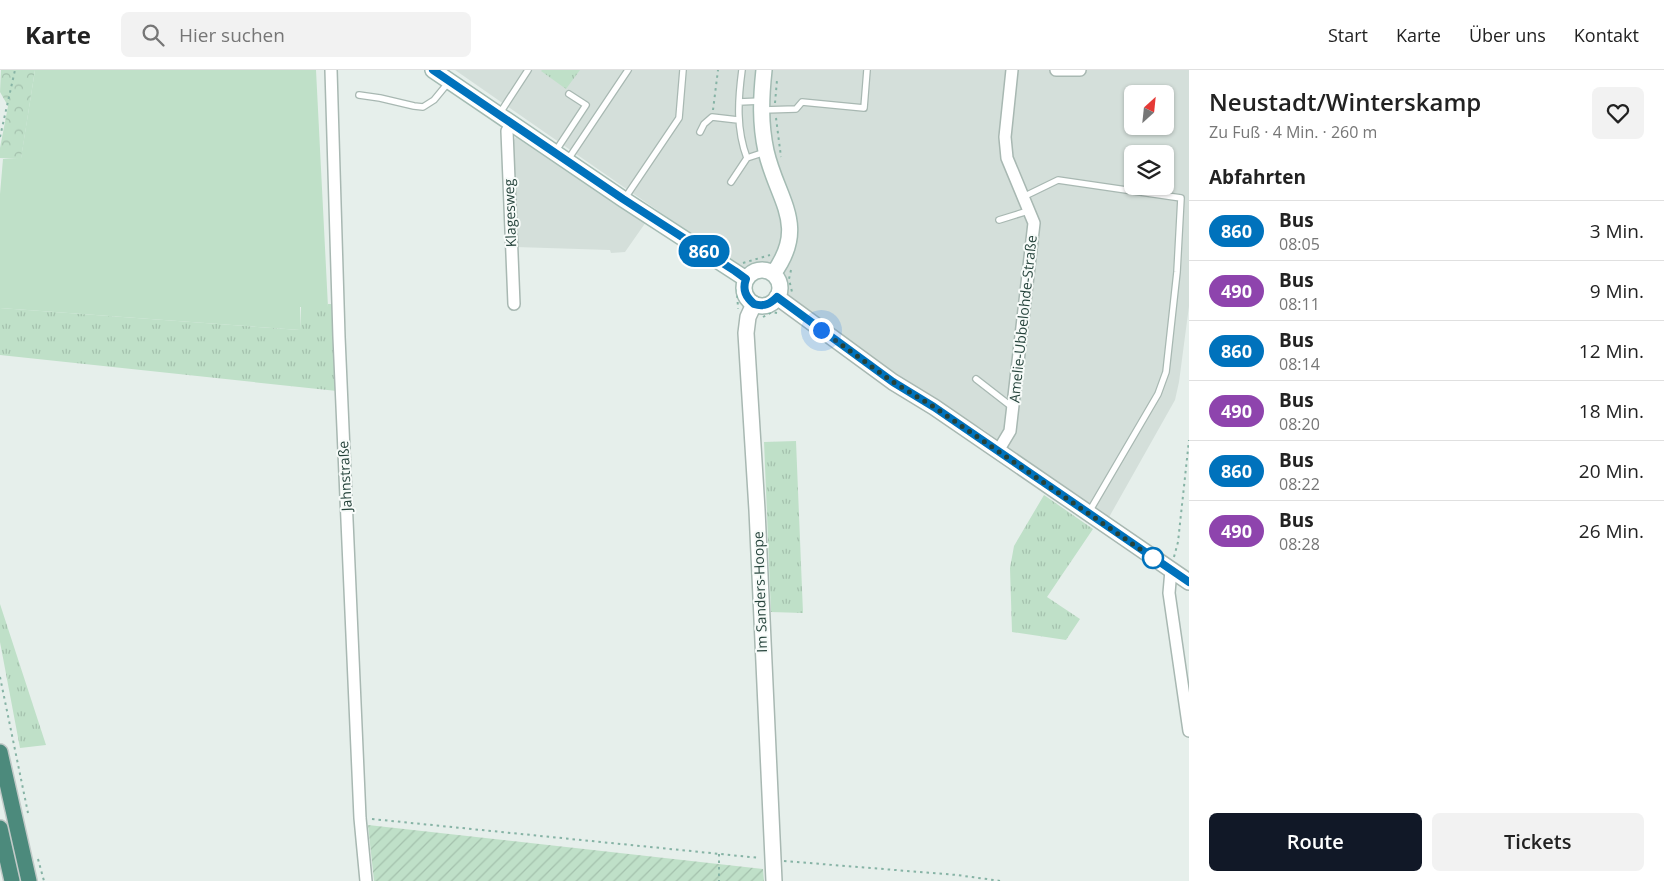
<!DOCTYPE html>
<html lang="de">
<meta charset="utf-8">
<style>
:root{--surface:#fff;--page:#f2f2f2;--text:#222;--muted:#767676;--line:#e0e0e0;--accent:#111827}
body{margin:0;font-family:"Open Sans",sans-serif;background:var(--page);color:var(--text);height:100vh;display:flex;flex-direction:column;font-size:19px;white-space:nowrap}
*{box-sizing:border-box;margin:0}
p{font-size:16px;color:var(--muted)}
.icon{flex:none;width:28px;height:28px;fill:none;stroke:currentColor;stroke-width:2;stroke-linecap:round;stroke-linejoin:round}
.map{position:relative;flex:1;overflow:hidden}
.sheet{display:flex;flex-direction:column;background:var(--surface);width:475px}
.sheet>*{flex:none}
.badge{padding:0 10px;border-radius:16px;font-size:18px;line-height:32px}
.needle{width:32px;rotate:27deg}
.buttons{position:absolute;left:1124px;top:15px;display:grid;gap:10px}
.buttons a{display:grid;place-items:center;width:50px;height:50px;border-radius:8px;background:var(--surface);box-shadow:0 1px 4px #0004;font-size:25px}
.you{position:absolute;width:25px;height:25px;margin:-12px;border:4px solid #fff;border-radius:50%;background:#1a73e8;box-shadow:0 0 0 8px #1a73e833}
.map>.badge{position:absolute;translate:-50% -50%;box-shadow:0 0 0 2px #fff}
h2{padding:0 20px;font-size:19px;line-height:45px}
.round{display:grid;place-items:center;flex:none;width:52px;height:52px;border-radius:8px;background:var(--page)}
.summary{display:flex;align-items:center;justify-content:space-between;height:85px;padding:0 20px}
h1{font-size:24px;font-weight:600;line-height:38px}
.button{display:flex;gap:10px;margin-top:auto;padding:10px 20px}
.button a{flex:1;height:58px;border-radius:8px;background:var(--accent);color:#fff;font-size:20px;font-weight:600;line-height:58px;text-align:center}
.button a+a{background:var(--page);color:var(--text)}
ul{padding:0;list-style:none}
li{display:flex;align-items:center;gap:15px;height:60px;padding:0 20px;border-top:1px solid var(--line)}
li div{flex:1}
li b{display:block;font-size:19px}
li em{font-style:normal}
li .badge{min-width:55px;font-weight:700;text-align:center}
header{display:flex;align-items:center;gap:30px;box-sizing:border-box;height:70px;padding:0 25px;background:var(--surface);border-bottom:1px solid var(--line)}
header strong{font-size:24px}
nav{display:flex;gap:28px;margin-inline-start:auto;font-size:18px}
.search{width:350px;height:45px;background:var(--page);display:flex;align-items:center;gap:12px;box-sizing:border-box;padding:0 18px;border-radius:8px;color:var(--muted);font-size:19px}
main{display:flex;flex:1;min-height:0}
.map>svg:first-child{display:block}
.built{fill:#d4dfda;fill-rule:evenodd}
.grass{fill:url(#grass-tufts)}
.forest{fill:url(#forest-crowns)}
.park{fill:#bfe0c8}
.garden{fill:url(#garden-furrows)}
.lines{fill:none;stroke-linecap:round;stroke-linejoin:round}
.service-casing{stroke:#a8b8b2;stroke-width:8}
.minor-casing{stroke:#a8b8b2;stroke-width:14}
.tertiary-casing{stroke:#a8b8b2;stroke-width:18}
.secondary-casing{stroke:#a4bbb3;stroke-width:18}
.trunk-casing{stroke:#c2cac8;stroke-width:18}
.path{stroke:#86b3a5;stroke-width:2;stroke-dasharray:2.5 4;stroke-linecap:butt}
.service{stroke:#fff;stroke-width:5.5}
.minor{stroke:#fff;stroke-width:11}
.tertiary{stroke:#fff;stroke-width:15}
.secondary{stroke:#fff;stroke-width:15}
.trunk{stroke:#4c8a7c;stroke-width:15}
.line-casing{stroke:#fff;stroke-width:11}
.line{stroke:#0072bc;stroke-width:8}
.walk{stroke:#24423a;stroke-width:5;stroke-dasharray:0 9}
.stop-dot{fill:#fff;stroke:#0072bc;stroke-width:2.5}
.labels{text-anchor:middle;stroke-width:4;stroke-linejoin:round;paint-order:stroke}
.street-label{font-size:14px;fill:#24423a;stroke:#f7fbf9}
</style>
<header>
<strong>Karte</strong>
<div class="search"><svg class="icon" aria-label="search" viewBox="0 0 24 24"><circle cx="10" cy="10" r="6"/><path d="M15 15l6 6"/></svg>Hier suchen</div>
<nav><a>Start</a><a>Karte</a><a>Über uns</a><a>Kontakt</a></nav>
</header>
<main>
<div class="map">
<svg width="1189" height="811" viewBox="0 0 1189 811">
<defs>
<pattern id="grass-tufts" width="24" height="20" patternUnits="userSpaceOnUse" patternTransform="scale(1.25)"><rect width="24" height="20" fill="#bfe0c8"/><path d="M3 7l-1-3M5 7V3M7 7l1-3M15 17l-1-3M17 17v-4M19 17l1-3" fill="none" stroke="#a4c1ad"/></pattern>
<pattern id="forest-crowns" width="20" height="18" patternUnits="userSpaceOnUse" patternTransform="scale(1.25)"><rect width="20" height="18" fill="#bfe0c8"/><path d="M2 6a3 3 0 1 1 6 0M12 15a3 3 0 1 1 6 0" fill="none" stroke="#a4c1ad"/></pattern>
<pattern id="garden-furrows" width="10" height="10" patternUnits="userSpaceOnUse" patternTransform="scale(1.25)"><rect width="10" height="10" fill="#bfe0c8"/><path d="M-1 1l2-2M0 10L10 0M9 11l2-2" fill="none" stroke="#a4c1ad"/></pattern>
</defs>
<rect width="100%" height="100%" fill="#e6efeb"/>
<path class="built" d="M455 0H1189V236L1179 312 1175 330 1108 449 984 360 901 309 791 229 788 225 783 206 776 199 765 196 742 199ZM1132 24H1165V56H1132ZM1132 84H1165V116H1132Z
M517 65 646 152 625 182 611 183 610 180 516 177 513 72Z"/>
<path class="grass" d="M542 0H580L566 19 541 1Z
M328 234H333L337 321 0 285V238L300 260 301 237H328Z
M796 371 803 543 771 542 764 372Z
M1044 425 1093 459 1047 527 1080 549 1066 570 1012 562 1010 498 1014 476Z
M0 534 46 675 20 678 0 572Z"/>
<path class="forest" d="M1 0H35L21 89 0 88V78L8 36 0 22Z"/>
<path class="park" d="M35 0H316L328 237H300V260L0 238V124L3 89 21 88Z"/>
<path class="garden" d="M368 755 763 799 764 811H374Z"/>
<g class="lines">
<g class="service-casing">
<path id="service" d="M742 0C738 30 736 59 747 88
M359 25 380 28 414 36 423 37 434 30 448 13
M739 32 761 31
M763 40 796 39 802 32 864 38 867 0
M500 43 528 0
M700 62 704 54 712 47 738 50
M555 82 586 35 569 24
M567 91 628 0
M731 112 747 88 765 82
M1023 127 1058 110 1181 128 1177 202 1166 302 1158 324 1089 442
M625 128 679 48 683 0
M999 150 1028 141
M976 309 1012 337"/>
</g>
<g class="minor-casing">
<path id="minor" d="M331 0 339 267 360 748 366 811
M1056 0H1080
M512 53 507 61 514 234
M998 381 1010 361 1034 153 1007 88 1005 67 1012 0
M1171 500 1169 523 1189 661"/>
</g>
<g class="tertiary-casing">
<path id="tertiary" d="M777 227 893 312 934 337 1189 512
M754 234 748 247 746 263 757 440 774 811"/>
</g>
<g class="secondary-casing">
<path id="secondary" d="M433 0 623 129 746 209
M764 0C761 28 760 53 766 81 777 130 809 155 773 204
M744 218a18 18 0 1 1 36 0a18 18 0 1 1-36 0Z"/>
</g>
<g class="trunk-casing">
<path id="trunk" d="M0 682 29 811
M0 758 12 811"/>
</g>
<path class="path" d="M775 33 777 10
M713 40 718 0
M776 48 781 87
M0 67 15 0
M743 193 770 185
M791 200 789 209 792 222
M737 219 738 239
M763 247 772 242 777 243
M1174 487 1178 472 1189 370
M0 607 28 743
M372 749 760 788
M719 784V811
M38 789 44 811
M784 791 957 805 1001 811"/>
<use href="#service" class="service"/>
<use href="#minor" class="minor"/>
<use href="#tertiary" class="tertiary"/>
<use href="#secondary" class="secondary"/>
<use href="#trunk" class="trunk"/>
</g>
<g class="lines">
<g class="line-casing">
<path id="line" d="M433 0 623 129 735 201 746 209C742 220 746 227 754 234 764 237 770 234 777 227L893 312 934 337 1189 512"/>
</g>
<use href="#line" class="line"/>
<path class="walk" d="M821 260 893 312 934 337 1153 488"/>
</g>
<circle class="stop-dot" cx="1153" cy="488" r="10"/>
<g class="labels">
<g class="street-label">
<text transform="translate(510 143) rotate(-92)" y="5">Klagesweg</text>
<text transform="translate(1023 249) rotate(-84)" y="5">Amelie-Ubbelohde-Straße</text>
<text transform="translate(345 406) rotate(-93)" y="5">Jahnstraße</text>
<text transform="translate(760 522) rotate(-92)" y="5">Im Sanders-Hoope</text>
</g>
</g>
</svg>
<div class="buttons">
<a><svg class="needle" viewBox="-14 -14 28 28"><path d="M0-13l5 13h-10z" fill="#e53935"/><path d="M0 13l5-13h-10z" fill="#767676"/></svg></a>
<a><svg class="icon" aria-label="layers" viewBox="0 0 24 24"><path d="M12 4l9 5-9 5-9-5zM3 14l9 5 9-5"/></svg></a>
</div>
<div class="you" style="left:821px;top:260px"></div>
<b class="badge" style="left:704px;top:181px;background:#0072bc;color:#fff">860</b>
</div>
<section class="sheet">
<div class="summary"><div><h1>Neustadt/Winterskamp</h1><p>Zu Fuß · 4 Min. · 260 m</p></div><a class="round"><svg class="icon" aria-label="heart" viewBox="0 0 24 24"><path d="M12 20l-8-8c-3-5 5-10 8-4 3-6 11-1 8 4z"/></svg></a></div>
<h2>Abfahrten</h2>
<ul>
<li><span class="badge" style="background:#0072bc;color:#fff">860</span><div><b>Bus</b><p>08:05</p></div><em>3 Min.</em></li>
<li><span class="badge" style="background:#8e44ad;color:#fff">490</span><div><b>Bus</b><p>08:11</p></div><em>9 Min.</em></li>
<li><span class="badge" style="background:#0072bc;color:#fff">860</span><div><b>Bus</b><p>08:14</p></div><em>12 Min.</em></li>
<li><span class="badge" style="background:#8e44ad;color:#fff">490</span><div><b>Bus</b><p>08:20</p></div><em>18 Min.</em></li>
<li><span class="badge" style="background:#0072bc;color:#fff">860</span><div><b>Bus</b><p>08:22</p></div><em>20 Min.</em></li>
<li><span class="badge" style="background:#8e44ad;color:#fff">490</span><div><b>Bus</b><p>08:28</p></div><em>26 Min.</em></li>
</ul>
<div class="button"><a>Route</a><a>Tickets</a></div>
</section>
</main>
